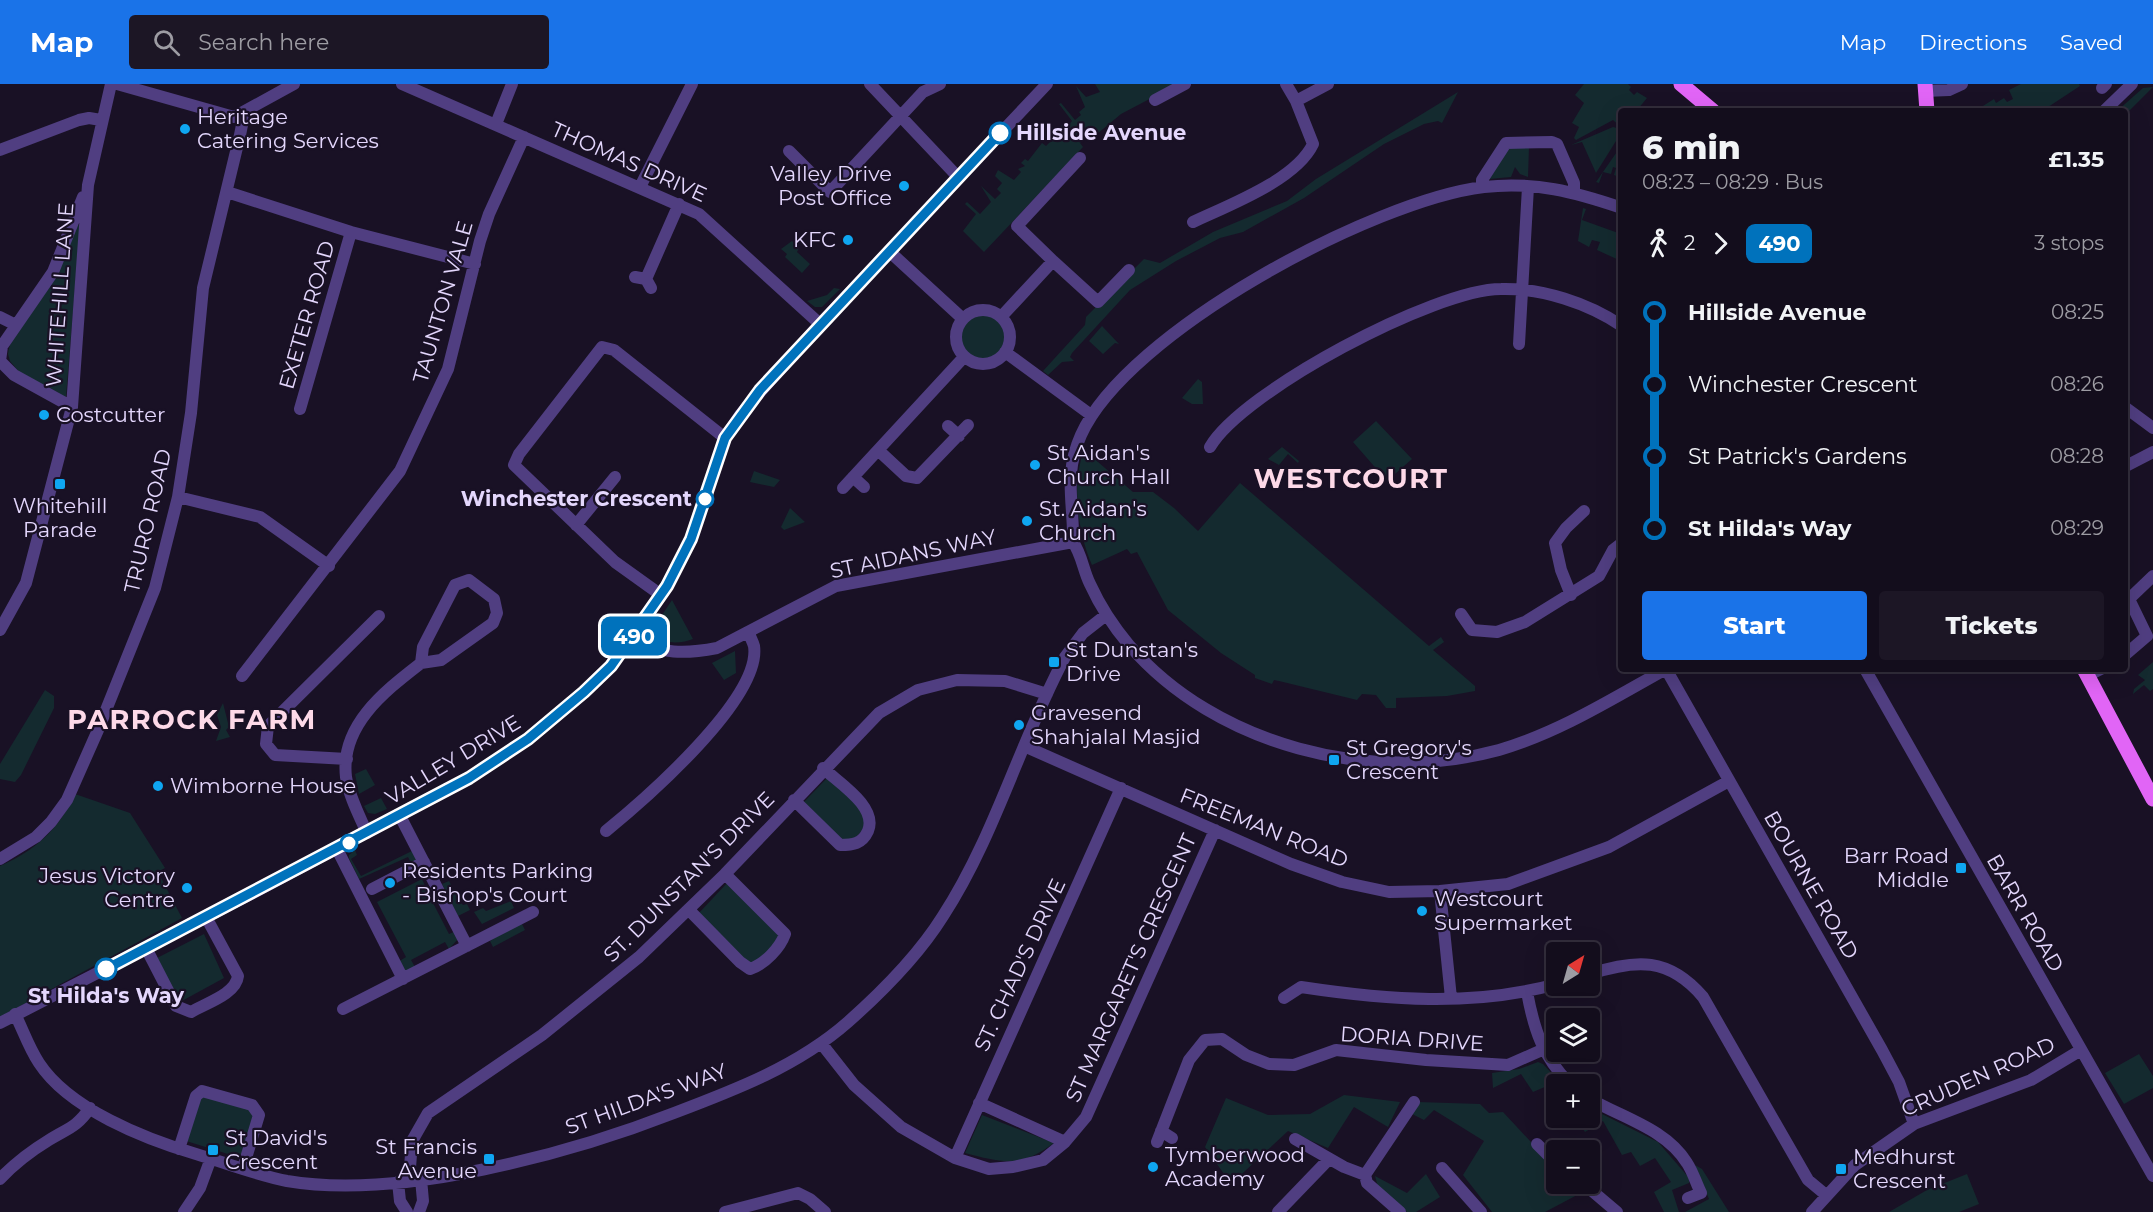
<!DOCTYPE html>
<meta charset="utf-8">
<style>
:root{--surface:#130d1c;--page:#1c1625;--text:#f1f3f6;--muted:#9d9ca3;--line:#322d3b;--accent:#1a73e8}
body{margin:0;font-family:Montserrat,sans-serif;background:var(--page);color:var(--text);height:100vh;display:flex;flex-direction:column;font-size:22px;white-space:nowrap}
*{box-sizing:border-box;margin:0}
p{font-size:20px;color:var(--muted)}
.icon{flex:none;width:33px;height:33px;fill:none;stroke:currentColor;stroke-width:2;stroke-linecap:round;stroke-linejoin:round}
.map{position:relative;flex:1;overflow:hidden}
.details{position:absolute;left:1618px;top:24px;width:510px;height:564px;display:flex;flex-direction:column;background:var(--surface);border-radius:6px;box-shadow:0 6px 24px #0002,0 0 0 2px var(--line)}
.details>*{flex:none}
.badge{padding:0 12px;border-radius:9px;font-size:21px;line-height:39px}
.needle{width:39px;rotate:37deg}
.fabs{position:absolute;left:1546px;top:858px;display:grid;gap:12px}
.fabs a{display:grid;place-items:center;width:54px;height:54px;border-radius:6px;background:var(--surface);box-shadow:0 6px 24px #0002,0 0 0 2px var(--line);font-size:30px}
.map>.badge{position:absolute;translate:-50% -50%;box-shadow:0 0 0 3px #fff}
.legs{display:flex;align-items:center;gap:9px;height:66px;padding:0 24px;font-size:20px}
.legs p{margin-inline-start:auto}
.summary{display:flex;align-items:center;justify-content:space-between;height:102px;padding:0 24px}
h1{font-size:33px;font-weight:800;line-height:45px}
.button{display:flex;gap:12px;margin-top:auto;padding:12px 24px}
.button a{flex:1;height:69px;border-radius:6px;background:var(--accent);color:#fff;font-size:24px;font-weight:800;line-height:69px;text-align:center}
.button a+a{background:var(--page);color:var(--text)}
ul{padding:0 24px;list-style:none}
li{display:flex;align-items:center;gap:21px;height:72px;font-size:22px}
li i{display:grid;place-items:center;width:9px;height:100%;margin:0 8px;background:currentColor}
li i::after{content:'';width:15px;height:15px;margin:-8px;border:4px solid;border-radius:50%;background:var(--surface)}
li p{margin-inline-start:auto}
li:first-child i{background:linear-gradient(#0000 50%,currentColor 0)}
li:last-child i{background:linear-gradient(currentColor 50%,#0000 0)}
header{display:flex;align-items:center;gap:36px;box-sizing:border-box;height:84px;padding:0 30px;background:var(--accent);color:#fff}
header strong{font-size:28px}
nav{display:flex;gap:33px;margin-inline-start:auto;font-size:21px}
.search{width:420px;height:54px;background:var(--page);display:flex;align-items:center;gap:15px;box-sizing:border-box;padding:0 21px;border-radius:6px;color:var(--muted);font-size:22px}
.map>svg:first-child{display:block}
.green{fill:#142a2f}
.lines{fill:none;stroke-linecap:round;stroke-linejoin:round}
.minor{stroke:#503e81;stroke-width:12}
.major{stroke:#e165f6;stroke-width:15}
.line-1-casing{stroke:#fff;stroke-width:14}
.line-1{stroke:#0072bc;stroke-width:9}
.poi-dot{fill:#0fa6f1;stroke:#191125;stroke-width:2}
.stop-1-dot{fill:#fff;stroke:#0072bc;stroke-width:3}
.labels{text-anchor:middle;stroke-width:4.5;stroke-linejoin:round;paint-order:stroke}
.poi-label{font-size:21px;fill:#e4d7fd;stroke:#191125;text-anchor:start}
.stop-label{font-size:21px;font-weight:bold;fill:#e4d7fd;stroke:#191125;text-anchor:start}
.street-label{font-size:21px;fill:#e4d7fd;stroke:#191125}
.district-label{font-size:27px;font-weight:bold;letter-spacing:1.5px;fill:#fdd9e8;stroke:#191125}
</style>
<header>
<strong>Map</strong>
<div class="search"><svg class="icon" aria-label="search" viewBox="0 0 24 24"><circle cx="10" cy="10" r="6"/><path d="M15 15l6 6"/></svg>Search here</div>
<nav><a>Map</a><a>Directions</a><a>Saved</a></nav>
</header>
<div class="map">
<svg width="2153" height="1128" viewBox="0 0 2153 1128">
<rect width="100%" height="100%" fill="#191125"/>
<path class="green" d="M1095 0H1178L1121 30 1097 50 1093 46 1080 59 1083 63 984 168 963 147 976 130 965 120 967 118 980 130 991 118 981 102 995 115 1001 109 997 105 1002 99 995 92 998 86 1014 96 1021 88 1018 85 1025 82 1021 79 1025 75 1028 77 1042 59 1046 62 1055 53 1042 40 1044 38 1057 46 1063 40 1067 43 1072 37 1059 20 1061 19 1075 36 1081 31 1079 28 1085 23 1076 2 1086 13 1100 8Z
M1584 0H1628L1631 3 1629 6 1634 11 1637 8 1647 14 1638 25 1641 27H1622L1621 43 1613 36 1576 56 1574 54 1579 43 1572 39 1584 19 1575 11Z
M2021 0H2079L2080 2 2042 27H1975L1994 15 1996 19 2004 14 2007 18 2013 15 2009 6Z
M2153 3 2126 30V27H2117L2143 4Z
M1458 8 1442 39 1438 37 1424 40 1384 60 1304 114 1243 148 1220 154 1176 177 1130 206 1072 269 1070 273 1074 277 1062 278 1048 291 1043 287 1085 241 1086 233 1144 175 1160 179 1213 148 1287 117 1316 95Z
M1613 43 1621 45V49L1596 89 1582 58 1571 61Z
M1506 62 1529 63 1528 93 1520 90 1515 83 1511 93 1489 95Z
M1621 62V94L1614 91 1616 84 1613 83 1611 90 1603 88 1599 99 1596 98Z
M1583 124 1586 125 1582 136 1621 150V177L1597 166 1600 158 1592 156 1589 163 1578 157Z
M77 140 80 142 66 313 62 314 59 309 20 289 10 277 8 270C11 245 41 219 54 196 64 179 70 159 77 140Z
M792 157 799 164 797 168 810 180 802 189 785 173 787 170 781 165Z
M834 204 840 205 822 223H815L807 217 827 211Z
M961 253a22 22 0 1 1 44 0a22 22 0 1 1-44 0Z
M1102 242 1119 260 1115 259 1103 270 1089 257Z
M1198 295 1202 298 1203 320H1192L1182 314Z
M1376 337 1412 375 1387 397 1353 358Z
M1282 363 1299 377 1298 379 1288 370 1279 381 1268 375Z
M1084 366 1133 408H1153L1174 424 1198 447 1240 399 1429 562 1441 553 1444 558 1433 566 1475 602V607L1447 612 1396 614V624H1386L1376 611 1362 610 1357 616 1279 597 1274 596 1272 600 1255 594V591L1221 569 1168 526 1137 468 1131 470 1127 465 1092 481C1078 449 1071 401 1084 366Z
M754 387 780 396 774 403 750 398Z
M790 424 805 438 784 446 781 443Z
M672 516 693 555C681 560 654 562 654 543Z
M735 567 736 589 724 596 712 579Z
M2153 578V605L2150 607 2144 601 2133 610 2134 605 2145 596 2138 591Z
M45 606 54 612V624L21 691 15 698 0 695V680Z
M223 619 229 643 226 646 230 653 216 657 221 643 217 631Z
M366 685 375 701 359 710 355 690Z
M827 694 858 721 867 742 852 757 841 758 801 721Z
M75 710 130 729 165 784 158 788 182 834 0 933V782C35 767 59 745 75 710Z
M381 714 387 725 375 730 368 729 364 722Z
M355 766 357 771 351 775 361 792 414 766 418 775 411 779 408 773 359 795 349 774V771Z
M422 795 429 811 436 808 439 815 433 819 449 850 456 847 458 855 449 865 445 858 411 876 415 883 405 887 398 878 406 873 377 818Z
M449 797 461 819 463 821 467 820 470 826 458 832 442 800Z
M728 798 779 846 778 857 756 880 749 881 699 829Z
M511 817 514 824 482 840 474 828 483 824 486 827Z
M520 836 525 846 493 863 490 857Z
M204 850 224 894 180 918 157 874Z
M2139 970 2153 992V1004L2124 1020 2105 989Z
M1538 978 1543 980 1562 1000H1557V1004L1554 999 1533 1008 1521 990 1493 1004 1492 989 1519 985Z
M1344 1011 1400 1018 1388 1043 1354 1023 1328 1064 1288 1047 1231 1100 1205 1063 1226 1014 1268 1031 1310 1030Z
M202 1012 248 1024 255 1036 244 1075 183 1056Z
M1418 1018 1480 1020 1489 1029 1503 1028 1557 1086V1100H1569L1579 1110 1545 1128H1492L1463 1091 1484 1057 1434 1026 1424 1036 1410 1029Z
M1590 1024 1658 1058 1690 1095 1689 1099 1672 1106 1679 1128H1664L1654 1108 1671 1098 1655 1074 1640 1082 1631 1068 1622 1071 1603 1037 1585 1048 1575 1034H1590Z
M982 1031 1054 1059C1020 1084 1004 1079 965 1069Z
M1695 1081 1702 1085 1729 1128H1685L1709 1115Z
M1426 1090 1440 1113 1416 1128H1407L1378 1103 1375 1092 1407 1109Z
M1967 1090 1979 1120 1959 1128H1889L1927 1106Z"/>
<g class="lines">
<path class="minor" d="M117 0 234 33 294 0
M402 0 699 130 820 240
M870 0 958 93
M1286 0 1296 17
M2102 4 2106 0
M1925 7 1949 6 1962 0
M1155 16 1185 0
M2104 27 2132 0
M496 40 512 0
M0 66 79 36 89 34 101 36
M789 67 830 108 923 8 940 0
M640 103 692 0
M1482 103V96L1506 59 1552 58 1557 60 1574 99V108
M227 108 351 148 475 180
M1193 138C1229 121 1296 96 1313 60L1296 17 1328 0
M890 168 963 235
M1053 177 1017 142 1080 74
M635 193 646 195 651 204
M646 195 679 120
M956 253a27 27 0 1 1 54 0a27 27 0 1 1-54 0Z
M0 233 16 241
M1001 233 1053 177 1098 218 1129 186
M1519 260 1528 103
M1005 268 1091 331
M72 323 14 291 0 277 2 262 53 188 83 113
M2126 324 2153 344
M300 325 351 148
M948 342 959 352
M1210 363C1243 307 1435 205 1501 205 1542 204 1588 219 1622 242
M878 366 906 392 917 394 968 341
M2126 382 2153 368
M853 393 864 403
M843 404 964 273
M178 413 260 433 329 482
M576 441 615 393
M1073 458C1074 418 1063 391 1081 351 1127 248 1374 116 1484 103 1534 97 1575 108 1622 124
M1073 458C1082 471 1083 486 1090 500 1100 522 1113 542 1129 561 1216 662 1371 701 1499 666 1558 649 1612 615 1666 585
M661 511 615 478 514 381 519 370 602 263 614 266 725 354
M1571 511 1561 486 1555 459 1566 444 1584 427
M1461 530 1472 546 1497 548 1525 538 1599 492 1613 466 1622 459
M0 546 26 499 72 323 88 101 111 0
M633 553C660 571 686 570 717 564L836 502 1073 458
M2126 570 2147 552 2129 515 2153 492
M1666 585 1882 966 1899 998 1914 1040
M1865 585 2153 1092
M242 592 400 387 448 285 480 157 489 130 524 53
M2087 592 2101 585
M1024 662 1291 780 1342 798 1389 808 1440 807 1508 800 1609 763 1729 697
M347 675 275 671 266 660 268 642 379 532
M794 716 840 761C853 761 862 760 868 747 878 723 839 699 823 684
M400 732 467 862
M606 747C644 716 762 614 754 562 753 558 750 553 749 549
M367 749C359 731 349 712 346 693 340 641 385 607 421 579L423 563 455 501 469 496 494 515 497 529 493 539 441 576 421 579
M337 765 403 895
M0 775 36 753 51 738 67 716 98 646 155 504 178 413 191 329 203 204 240 51 243 36 241 31
M372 805 424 778
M1440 807 1451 914
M689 826 740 878 750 885C765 880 780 864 785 850L725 790
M146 864 176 922 191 928C206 919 236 910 238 892L206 833
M1590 890C1636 875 1669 873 1703 913L1808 1096 1826 1111
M1527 908C1534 946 1543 973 1570 1000
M1284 914 1301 903C1387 916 1472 923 1557 900
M343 925 533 828
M15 930C23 946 29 964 39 979 69 1025 145 1055 196 1070 226 1079 257 1091 287 1097 399 1116 569 1070 674 1029 735 1006 798 982 848 938 883 907 918 872 943 832 995 752 1020 657 1065 573L1083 549 1106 531
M0 939 249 811 469 694 528 655 584 608 611 581 667 502 691 455 725 354 740 331 820 240 1047 0
M821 959 854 1001 901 1043 955 1074 989 1085 1013 1083 1043 1076 1065 1058 1086 1033 1215 746
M1590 1015C1623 1034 1666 1045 1687 1079 1693 1088 1696 1099 1701 1109L1688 1114
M979 1019 1065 1058
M1161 1047 1172 1054
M1295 1055 1344 1083 1365 1091 1367 1099 1400 1128
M1157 1058 1189 976 1205 956 1222 955 1246 971 1269 980 1294 981 1336 966 1426 976 1508 981 1542 966
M1537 1060 1557 1080
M179 1065 196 1012 202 1007 252 1021 259 1031 243 1084
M955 1074 1121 704
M1442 1084 1481 1128
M1365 1091 1414 1018
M0 1095C14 1080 31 1067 49 1056 68 1044 76 1044 90 1024
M409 1097 412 1057 428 1029 542 951 639 873 725 790 879 629 918 606 957 596 1005 597 1047 610
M398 1098 400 1117 407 1128
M1577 1100 1591 1106 1617 1128
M184 1128 200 1104 211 1074
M419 1128 423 1117 421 1095
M725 1128 798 1109 810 1115 825 1128
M1278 1128 1329 1075
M1812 1128 1855 1081 1914 1040 2031 996 2081 966"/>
<path class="major" d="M1681 0 1713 27
M1925 0 1927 27
M2084 585 2153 715"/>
</g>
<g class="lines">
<g class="line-1-casing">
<path id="line-1" d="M106 885 469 694 528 655 584 608 611 582 667 502 691 455 725 354 760 306 1000 49"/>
</g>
<use href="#line-1" class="line-1"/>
</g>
<g class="poi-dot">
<circle cx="185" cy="45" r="6"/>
<circle cx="904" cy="102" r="6"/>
<circle cx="848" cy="156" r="6"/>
<circle cx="44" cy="331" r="6"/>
<circle cx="1035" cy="381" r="6"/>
<rect x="54" y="394" width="12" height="12" rx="3"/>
<circle cx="1027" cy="437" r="6"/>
<rect x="1048" y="572" width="12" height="12" rx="3"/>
<circle cx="1019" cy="641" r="6"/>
<rect x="1328" y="670" width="12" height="12" rx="3"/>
<circle cx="158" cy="702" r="6"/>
<rect x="1955" y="778" width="12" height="12" rx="3"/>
<circle cx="390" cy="799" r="6"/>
<circle cx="187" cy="804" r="6"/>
<circle cx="1422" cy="827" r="6"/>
<rect x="207" y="1060" width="12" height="12" rx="3"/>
<rect x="483" y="1069" width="12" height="12" rx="3"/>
<circle cx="1153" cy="1083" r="6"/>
<rect x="1835" y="1079" width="12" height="12" rx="3"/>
</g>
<g class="stop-1-dot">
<circle cx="1000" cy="49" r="10"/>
<circle cx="705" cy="415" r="8"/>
<circle cx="349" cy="759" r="8"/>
<circle cx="106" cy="885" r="10"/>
</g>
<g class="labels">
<g class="poi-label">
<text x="197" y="40">Heritage<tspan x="197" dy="24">Catering Services</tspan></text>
<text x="892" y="97" text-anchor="end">Valley Drive<tspan x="892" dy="24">Post Office</tspan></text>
<text x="836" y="163" text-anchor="end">KFC</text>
<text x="56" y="338">Costcutter</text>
<text x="1047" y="376">St Aidan's<tspan x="1047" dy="24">Church Hall</tspan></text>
<text x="60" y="429" text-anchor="middle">Whitehill<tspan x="60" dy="24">Parade</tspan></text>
<text x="1039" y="432">St. Aidan's<tspan x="1039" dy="24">Church</tspan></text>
<text x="1066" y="573">St Dunstan's<tspan x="1066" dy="24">Drive</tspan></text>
<text x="1031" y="636">Gravesend<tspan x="1031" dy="24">Shahjalal Masjid</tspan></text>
<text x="1346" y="671">St Gregory's<tspan x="1346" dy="24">Crescent</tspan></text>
<text x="170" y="709">Wimborne House</text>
<text x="1949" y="779" text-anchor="end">Barr Road<tspan x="1949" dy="24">Middle</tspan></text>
<text x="402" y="794">Residents Parking<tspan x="402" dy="24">- Bishop's Court</tspan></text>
<text x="175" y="799" text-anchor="end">Jesus Victory<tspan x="175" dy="24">Centre</tspan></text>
<text x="1434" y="822">Westcourt<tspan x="1434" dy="24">Supermarket</tspan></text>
<text x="225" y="1061">St David's<tspan x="225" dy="24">Crescent</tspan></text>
<text x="477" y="1070" text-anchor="end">St Francis<tspan x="477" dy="24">Avenue</tspan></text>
<text x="1165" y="1078">Tymberwood<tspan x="1165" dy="24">Academy</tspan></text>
<text x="1853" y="1080">Medhurst<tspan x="1853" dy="24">Crescent</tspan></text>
</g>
<g class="stop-label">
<text x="1016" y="56">Hillside Avenue</text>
<text x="692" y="422" text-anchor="end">Winchester Crescent</text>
<text x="106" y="919" text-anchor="middle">St Hilda's Way</text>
</g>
<g class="street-label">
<text transform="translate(629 78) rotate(24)" y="7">THOMAS DRIVE</text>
<text transform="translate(60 211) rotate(-86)" y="7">WHITEHILL LANE</text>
<text transform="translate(443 218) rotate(-74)" y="7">TAUNTON VALE</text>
<text transform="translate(307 231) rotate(-74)" y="7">EXETER ROAD</text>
<text transform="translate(148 437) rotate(-77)" y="7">TRURO ROAD</text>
<text transform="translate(913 470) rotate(-12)" y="7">ST AIDANS WAY</text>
<text transform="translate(453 676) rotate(-31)" y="7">VALLEY DRIVE</text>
<text transform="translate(1264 744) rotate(22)" y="7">FREEMAN ROAD</text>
<text transform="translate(689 793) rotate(-45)" y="7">ST. DUNSTAN'S DRIVE</text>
<text transform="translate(1811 801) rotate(60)" y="7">BOURNE ROAD</text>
<text transform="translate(2025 829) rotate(60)" y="7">BARR ROAD</text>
<text transform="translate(1020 881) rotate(-65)" y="7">ST. CHAD'S DRIVE</text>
<text transform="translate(1131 884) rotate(-66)" y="7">ST MARGARET'S CRESCENT</text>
<text transform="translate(1412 955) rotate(4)" y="7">DORIA DRIVE</text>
<text transform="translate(1978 993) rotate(-24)" y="7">CRUDEN ROAD</text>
<text transform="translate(646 1015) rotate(-20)" y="7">ST HILDA'S WAY</text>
</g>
<g class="district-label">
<text x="1351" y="404">WESTCOURT</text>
<text x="192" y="645">PARROCK FARM</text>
</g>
</g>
</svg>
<div class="fabs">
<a><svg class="needle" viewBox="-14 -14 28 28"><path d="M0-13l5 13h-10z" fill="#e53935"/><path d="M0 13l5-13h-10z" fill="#9d9ca3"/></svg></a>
<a><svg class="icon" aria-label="layers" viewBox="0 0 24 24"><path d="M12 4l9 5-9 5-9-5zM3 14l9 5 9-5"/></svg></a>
<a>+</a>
<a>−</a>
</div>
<b class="badge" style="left:634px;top:552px;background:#0072bc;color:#fff">490</b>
<section class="details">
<div class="summary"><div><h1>6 min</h1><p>08:23 – 08:29 · Bus</p></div><b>£1.35</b></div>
<div class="legs"><svg class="icon" aria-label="walk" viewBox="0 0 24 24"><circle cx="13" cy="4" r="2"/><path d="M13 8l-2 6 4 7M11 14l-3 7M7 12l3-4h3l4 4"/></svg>2<svg class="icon" aria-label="forward" viewBox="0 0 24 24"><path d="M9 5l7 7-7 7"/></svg><b class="badge" style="background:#0072bc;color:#fff">490</b><p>3 stops</p></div>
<ul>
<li><i style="color:#0072bc"></i><b>Hillside Avenue</b><p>08:25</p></li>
<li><i style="color:#0072bc"></i><span>Winchester Crescent</span><p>08:26</p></li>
<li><i style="color:#0072bc"></i><span>St Patrick's Gardens</span><p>08:28</p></li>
<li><i style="color:#0072bc"></i><b>St Hilda's Way</b><p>08:29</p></li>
</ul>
<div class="button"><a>Start</a><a>Tickets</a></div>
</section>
</div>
